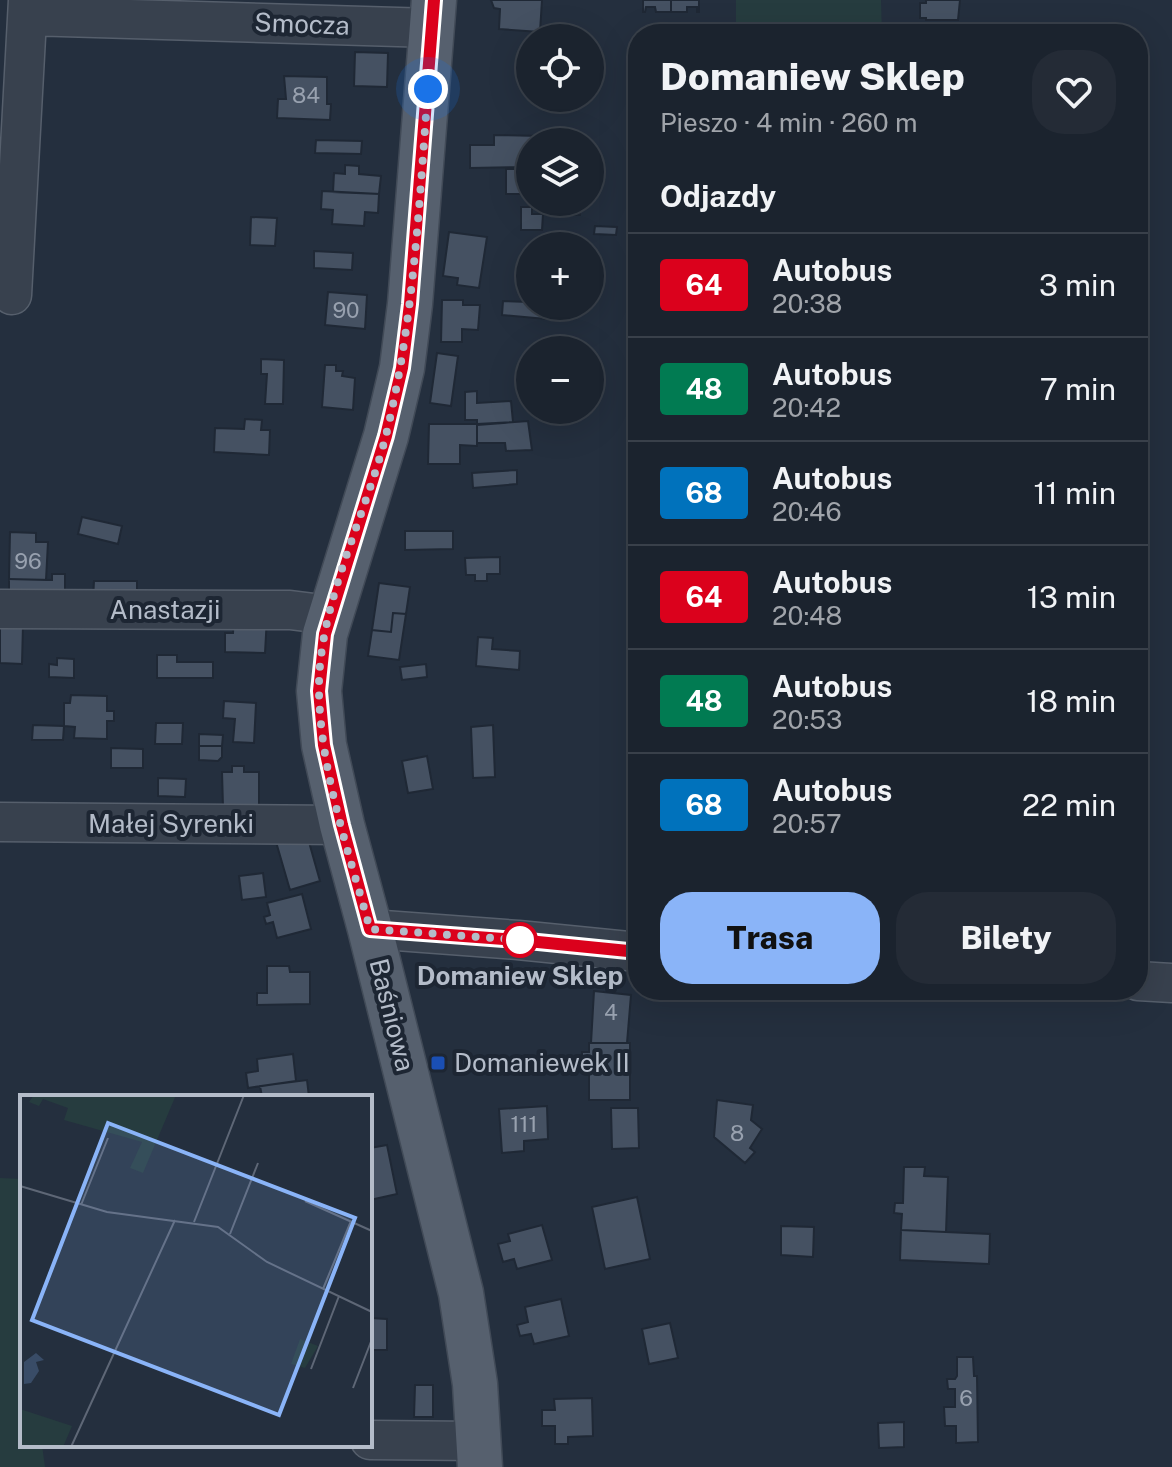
<!DOCTYPE html>
<html lang="pl">
<meta charset="utf-8">
<style>
:root{--surface:#1b232e;--page:#242b36;--text:#f1f3f6;--muted:#a0a4aa;--line:#39404a;--accent:#8ab4f8}
body{margin:0;font-family:"Public Sans",sans-serif;background:var(--page);color:var(--text);height:100vh;display:flex;flex-direction:column;font-size:30px;white-space:nowrap}
*{box-sizing:border-box;margin:0}
p{font-size:26px;color:var(--muted)}
.icon{flex:none;width:44px;height:44px;fill:none;stroke:currentColor;stroke-width:2;stroke-linecap:round;stroke-linejoin:round}
.map{position:relative;flex:1;overflow:hidden}
.details{position:absolute;left:628px;top:24px;width:520px;height:976px;display:flex;flex-direction:column;background:var(--surface);border-radius:32px;box-shadow:0 8px 32px #0002,0 0 0 2px var(--line)}
.details>*{flex:none}
.badge{padding:0 16px;border-radius:6px;font-size:28px;line-height:52px}
.tools{position:absolute;left:516px;top:24px;display:grid;gap:16px}
.tools a{display:grid;place-items:center;width:88px;height:88px;border-radius:50%;background:var(--surface);box-shadow:0 8px 32px #0002,0 0 0 2px var(--line);font-size:40px}
.you{position:absolute;width:40px;height:40px;margin:-20px;border:6px solid #fff;border-radius:50%;background:#1a73e8;box-shadow:0 0 0 12px #1a73e833}
.map>.badge{position:absolute;translate:-50% -50%;box-shadow:0 0 0 4px #fff}
h2{padding:0 32px;font-size:30px;line-height:72px}
.round{display:grid;place-items:center;flex:none;width:84px;height:84px;border-radius:32px;background:var(--page)}
.head{display:flex;align-items:center;justify-content:space-between;height:136px;padding:0 32px}
h1{font-size:38px;font-weight:800;line-height:60px}
.primary-button{display:flex;gap:16px;margin-top:auto;padding:16px 32px}
.primary-button a{flex:1;height:92px;border-radius:32px;background:var(--accent);color:#111;font-size:32px;font-weight:800;line-height:92px;text-align:center}
.primary-button a+a{background:var(--page);color:var(--text)}
ul{padding:0;list-style:none}
li{display:flex;align-items:center;gap:24px;height:104px;padding:0 32px;border-top:2px solid var(--line)}
li div{flex:1}
li b{display:block;font-size:30px}
li em{font-style:normal}
li .badge{min-width:88px;font-weight:700;text-align:center}
.map>svg:first-child{display:block}
.green{fill:#263c3f}
.building{fill:#455162;stroke:#1f2835;stroke-width:2}
.lines{fill:none;stroke-linecap:round;stroke-linejoin:round}
.minor-casing{stroke:#565f6c;stroke-width:41}
.major-casing{stroke:#414a57;stroke-width:47}
.minor{stroke:#38414e;stroke-width:38}
.major{stroke:#56606e;stroke-width:44}
.line-casing{stroke:#fff;stroke-width:18}
.line{stroke:#db011c;stroke-width:12}
.walk{stroke:#b4bcc9;stroke-width:8;stroke-dasharray:0 14.4}
.stop-dot{fill:#fff;stroke:#db011c;stroke-width:4}
.transit-dot{fill:#1a4fb4;stroke:#1d2633;stroke-width:3}
.labels{text-anchor:middle;stroke-width:8;stroke-linejoin:round;paint-order:stroke}
.number-label{font-size:22px;fill:#98a1af}
.street-label{font-size:26px;fill:#b4bcc9;stroke:#1d2633}
.stop-label{font-size:26px;font-weight:bold;fill:#b4bcc9;stroke:#1d2633}
.poi-label{font-size:26px;fill:#b4bcc9;stroke:#1d2633;text-anchor:start}
.inset-road{fill:none;stroke:#5e6776;stroke-width:2}
.view{fill:#8ab4f8;fill-opacity:0.15;stroke:#8ab4f8;stroke-width:4}
.inset-edge{fill:none;stroke:#b4bcc9;stroke-width:4}
</style>
<div class="map">
<svg width="1172" height="1467" viewBox="0 0 1172 1467">
<rect width="100%" height="100%" fill="#242f3e"/>
<path class="green" d="M736 0H881L882 34H736Z
M0 1178 22 1179V1445H42L45 1467H0Z"/>
<path class="building" d="M491 0H542L540 32 499 29 500 9 494 8Z
M643 0H671V12H656L655 7H646L645 12H643Z
M671 0H699V12H697V7H687V12H671Z
M926 0H960L958 20H926V18H920V3H926Z
M355 52 388 53 387 87 354 86Z
M284 76 327 77V104H331L330 120 277 118 278 99H286Z
M494 135 542 136V142H530V160H525V167L470 168V145H494Z
M316 140 362 141 361 154 315 153Z
M345 165 359 166V174L381 176 379 194 333 192 334 173 345 174Z
M506 169H530V181H522V194H506Z
M322 191 379 194 378 213 365 212 364 226 332 224 333 210 321 209Z
M545 202H580V215L545 214Z
M521 207H532V214H543L542 230H521Z
M251 217 277 218 275 246 250 245Z
M595 226 617 227 616 235 594 234Z
M449 232 487 237 479 288 457 285 458 278 443 276Z
M544 236 567 237V246H544Z
M314 251 353 253 352 270 314 268Z
M328 292 367 295 365 329 325 325Z
M442 300H463V305H480L478 330 462 329V342H441Z
M503 301 530 302V306H557V320L502 315Z
M437 353 458 356 451 406 430 403Z
M261 359 284 360 283 404H265L267 374H261Z
M325 365H336V371H343L342 376 355 378 353 410 322 407Z
M477 391V403L511 401 513 422 477 424V420H465V392Z
M245 419 262 420 261 430H270L269 455 214 452 215 428 244 429Z
M528 421 532 450 506 451 505 443H477V425Z
M429 424H477V446L460 445V464H428Z
M517 470V484L473 488 472 473Z
M82 517 122 526 118 544 78 534Z
M405 531H453V549L405 550Z
M10 532 36 533V542H48L46 580 9 579Z
M500 557V574H487V581H475V575H466L465 558Z
M52 574H65V601L9 598V579L52 580Z
M94 581H137V599H93Z
M379 583 410 587 406 614 393 613 391 632 372 630Z
M393 613 406 614 399 660 368 656 372 630 391 632Z
M234 616 267 617 265 653 225 652V633H233Z
M0 624 23 625 22 664 0 663Z
M478 637 493 638 492 649 520 651 519 670 476 666Z
M157 655H177V662H213V678H157Z
M57 658 74 659V678L49 677V664L57 665Z
M426 664 427 677 402 680 400 667Z
M71 695 107 696V711H114V721H107V739L74 738 75 727 64 726V703H70Z
M224 701 256 703 254 743 233 742 235 719 223 718Z
M156 723H183L182 744H155Z
M33 725 64 726 63 740H32Z
M493 725 495 777 473 778 471 727Z
M199 734 223 735 222 746H199Z
M199 746H222V757L218 761 199 760Z
M111 748 143 749V768H111Z
M427 756 433 789 408 793 402 761Z
M232 766H244V772H259V806L223 807 222 772H232Z
M158 778 186 779 185 797 158 796Z
M274 835H307L320 881 290 890Z
M263 873 266 897 242 900 239 876Z
M302 894 311 929 277 938 273 922 266 924 264 917 270 915 267 903Z
M267 966H289L290 972H310V1004L257 1005V993H267Z
M594 991 631 995 627 1043H591Z
M589 1043H630V1100H589V1064H582V1052H589Z
M293 1054 296 1081 248 1088 246 1073 258 1071 257 1059Z
M307 1080 309 1097H262L260 1086Z
M717 1100 753 1105 751 1120 762 1129 750 1148 755 1152 745 1163 714 1137Z
M547 1106 548 1139 524 1141V1151L502 1153 499 1109Z
M611 1108H638L639 1148 612 1149Z
M387 1145 397 1194 370 1200V1148Z
M904 1167H925L924 1176 948 1177 946 1232 901 1230 902 1214 894 1213 895 1203H903Z
M637 1197 650 1259 605 1269 592 1207Z
M542 1225 552 1260 517 1269 514 1259 503 1262 498 1244 510 1241 508 1234Z
M781 1226 814 1227 813 1257 781 1255Z
M901 1230 990 1234 989 1264 900 1260Z
M561 1299 569 1336 534 1344 531 1334 520 1336 517 1325 528 1322 525 1307Z
M370 1318 387 1319V1350H370Z
M670 1323 678 1358 649 1364 642 1329Z
M957 1357H973L974 1376H977L978 1442 956 1443V1426H945L944 1407H955V1389H948L947 1379H955L957 1376Z
M415 1385H433V1417H414Z
M592 1398 593 1436 568 1437V1444H555V1426H542V1410H555L554 1399Z
M904 1422V1447L879 1448 878 1423Z"/>
<g class="lines">
<g class="minor-casing">
<path id="minor" d="M28 16 432 28
M12 295 28 0
M0 609 290 610 330 615
M0 822 342 825
M370 929 518 940 638 952
M1138 981 1172 983
M370 1440 479 1441"/>
</g>
<g class="major-casing">
<path id="major" d="M434 0 410 304 402 368 386 436 325 634 319 691 324 745 342 825 370 929 461 1293 475 1384 480 1467"/>
</g>
<use href="#minor" class="minor"/>
<use href="#major" class="major"/>
</g>
<g class="lines">
<g class="line-casing">
<path id="line" d="M434 0 410 304 402 368 386 436 325 634 319 691 324 745 342 825 370 929 518 940 638 952"/>
</g>
<use href="#line" class="line"/>
<path class="walk" d="M428 89C419 204 414 319 387 431 367 514 317 606 319 693 321 773 349 853 370 929L520 940"/>
</g>
<circle class="stop-dot" cx="520" cy="940" r="16"/>
<rect class="transit-dot" x="430" y="1055" width="16" height="16" rx="4"/>
<g class="labels">
<g class="number-label">
<text x="306" y="103">84</text>
<text x="346" y="318">90</text>
<text x="28" y="569">96</text>
<text x="611" y="1020">4</text>
<text x="524" y="1132">111</text>
<text x="737" y="1141">8</text>
<text x="966" y="1406">6</text>
</g>
<g class="street-label">
<text transform="translate(302 24) rotate(2)" y="9">Smocza</text>
<text x="165" y="619">Anastazji</text>
<text x="171" y="833">Małej Syrenki</text>
<text transform="translate(392 1015) rotate(76)" y="9">Baśniowa</text>
</g>
<g class="stop-label">
<text x="520" y="985">Domaniew Sklep</text>
</g>
<g class="poi-label">
<text x="454" y="1072">Domaniewek II</text>
</g>
</g>
<g transform="translate(20 1095)">
<rect width="352" height="352" fill="#242f3e"/>
<path d="M14 0H156L123 78 110 73 122 47 44 25 48 13 23 4 19 11 9 7ZM280 244 298 251 285 273 271 269ZM0 314 52 331 43 352H0Z" fill="#263c3f"/>
<path d="M16 258 24 265 16 267 19 276 11 288 4 289V267Z" fill="#394c67"/>
<path class="inset-road" d="M0 91 87 117 198 132 247 167 352 217M285 106 352 136M61 110 88 43M174 127 224 0M210 139 238 68M303 194 331 126M291 274 319 201M333 293 352 244M51 352 155 125"/>
<path class="view" d="M88 28 335 123 259 320 12 225Z"/>
<rect width="352" height="352" class="inset-edge"/>
</g>
</svg>
<div class="tools">
<a><svg class="icon" aria-label="locate" viewBox="0 0 24 24"><circle cx="12" cy="12" r="6"/><path d="M12 2v4M12 18v4M2 12h4M18 12h4"/></svg></a>
<a><svg class="icon" aria-label="layers" viewBox="0 0 24 24"><path d="M12 4l9 5-9 5-9-5zM3 14l9 5 9-5"/></svg></a>
<a>+</a>
<a>−</a>
</div>
<div class="you" style="left:428px;top:89px"></div>
<section class="details">
<div class="head"><div><h1>Domaniew Sklep</h1><p>Pieszo · 4 min · 260 m</p></div><a class="round"><svg class="icon" aria-label="heart" viewBox="0 0 24 24"><path d="M12 20l-8-8c-3-5 5-10 8-4 3-6 11-1 8 4z"/></svg></a></div>
<h2>Odjazdy</h2>
<ul>
<li><span class="badge" style="background:#db011c;color:#fff">64</span><div><b>Autobus</b><p>20:38</p></div><em>3 min</em></li>
<li><span class="badge" style="background:#017b52;color:#fff">48</span><div><b>Autobus</b><p>20:42</p></div><em>7 min</em></li>
<li><span class="badge" style="background:#0072bc;color:#fff">68</span><div><b>Autobus</b><p>20:46</p></div><em>11 min</em></li>
<li><span class="badge" style="background:#db011c;color:#fff">64</span><div><b>Autobus</b><p>20:48</p></div><em>13 min</em></li>
<li><span class="badge" style="background:#017b52;color:#fff">48</span><div><b>Autobus</b><p>20:53</p></div><em>18 min</em></li>
<li><span class="badge" style="background:#0072bc;color:#fff">68</span><div><b>Autobus</b><p>20:57</p></div><em>22 min</em></li>
</ul>
<div class="primary-button"><a>Trasa</a><a>Bilety</a></div>
</section>
</div>
